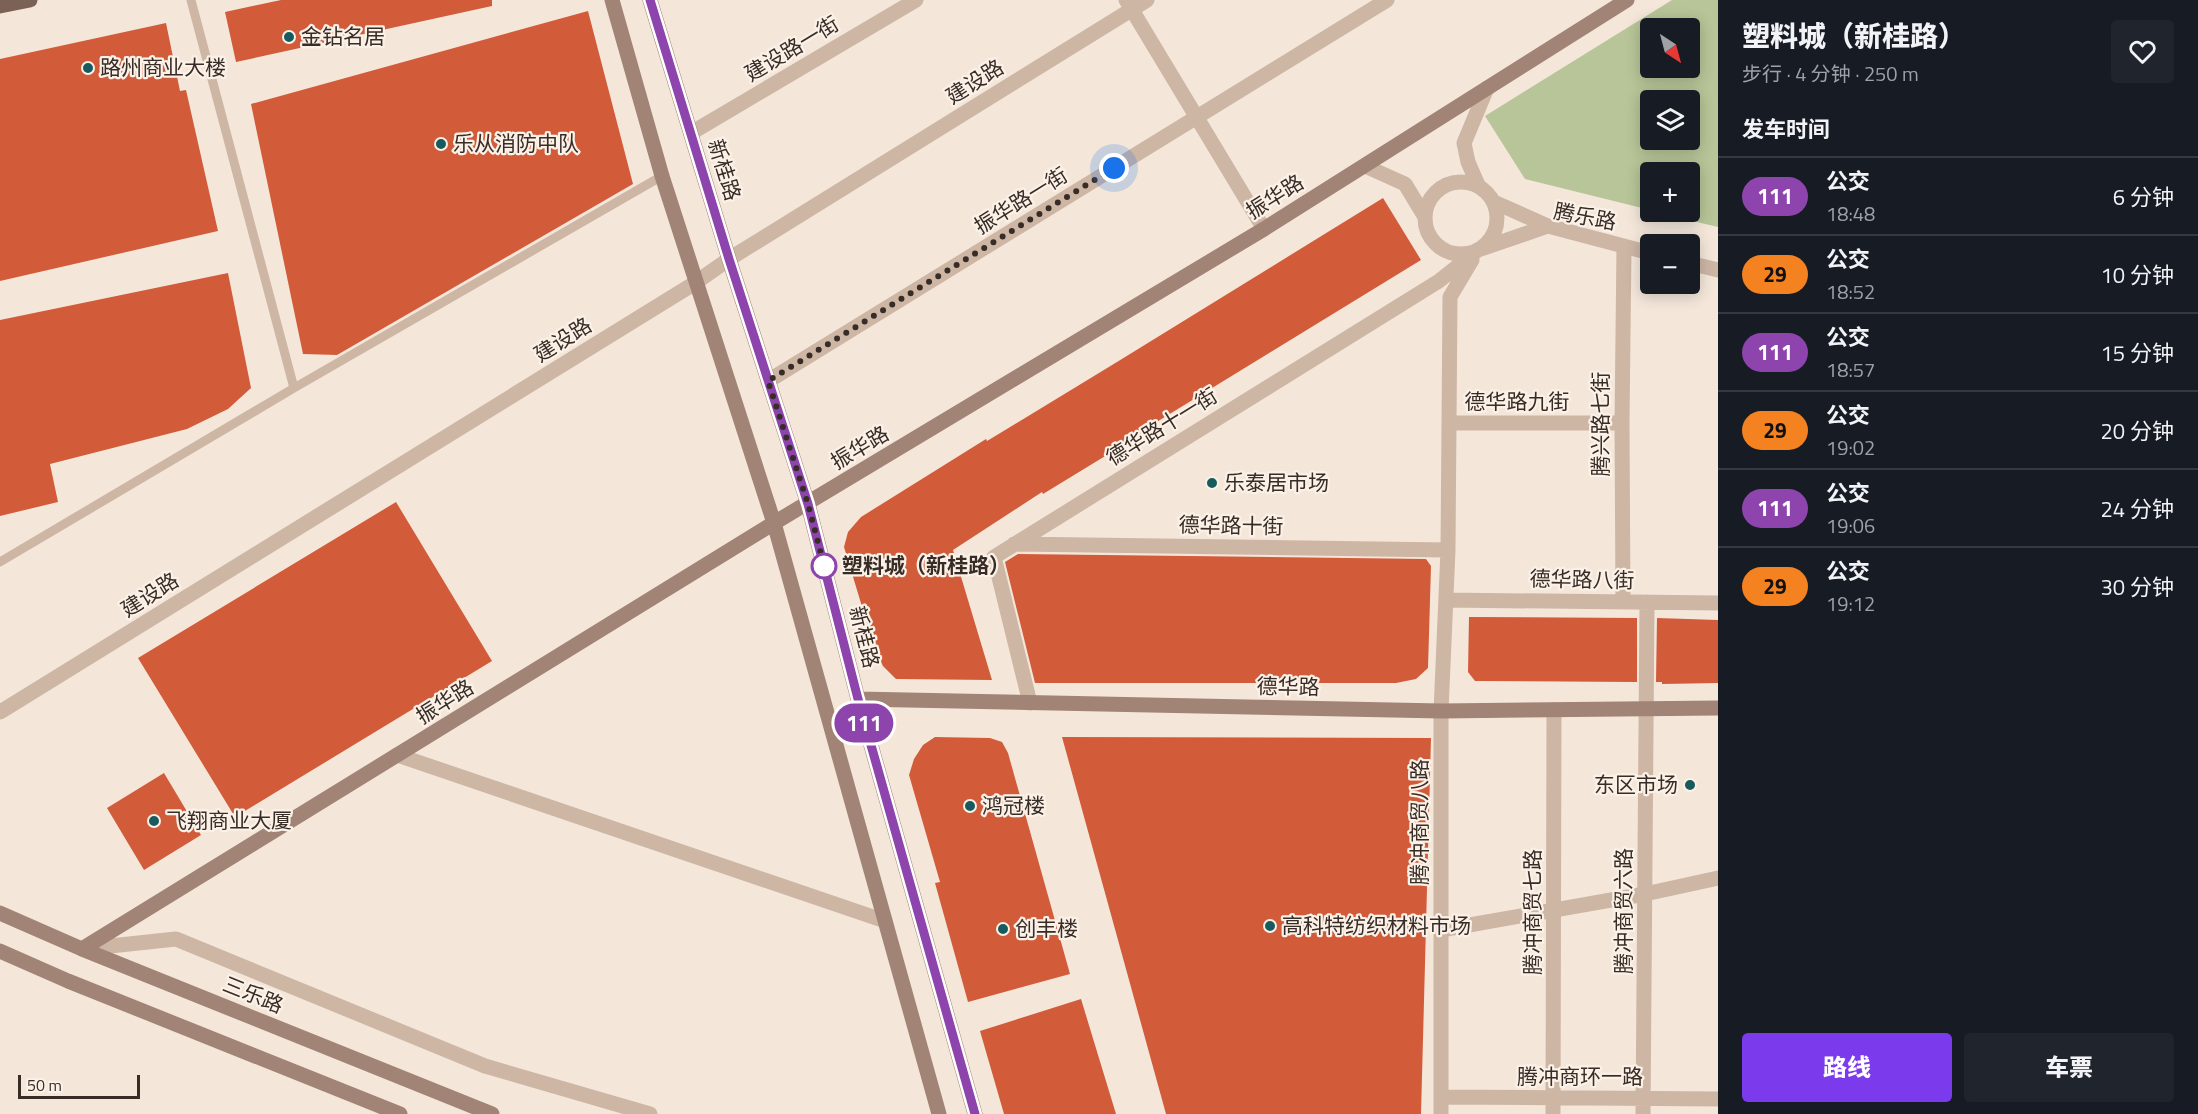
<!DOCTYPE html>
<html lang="zh">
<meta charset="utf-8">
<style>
:root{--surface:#171b24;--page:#20242c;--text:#f1f3f6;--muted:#9ea1a6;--line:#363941;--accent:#7c3aed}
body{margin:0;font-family:"Titillium Web","Noto Sans SC",sans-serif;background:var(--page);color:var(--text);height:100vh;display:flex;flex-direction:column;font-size:22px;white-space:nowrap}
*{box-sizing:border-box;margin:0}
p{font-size:20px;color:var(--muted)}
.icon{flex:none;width:33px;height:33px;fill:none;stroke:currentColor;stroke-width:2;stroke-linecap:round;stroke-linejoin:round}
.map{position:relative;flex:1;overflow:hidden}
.sheet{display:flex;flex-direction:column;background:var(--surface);width:480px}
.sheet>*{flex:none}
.badge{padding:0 12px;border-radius:20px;font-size:21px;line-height:39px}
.needle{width:39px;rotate:144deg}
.controls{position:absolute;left:1640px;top:18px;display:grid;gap:12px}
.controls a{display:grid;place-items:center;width:60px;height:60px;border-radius:6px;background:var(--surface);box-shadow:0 3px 15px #0003;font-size:30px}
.scale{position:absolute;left:18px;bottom:15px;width:122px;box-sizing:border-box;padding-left:6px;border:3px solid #382c27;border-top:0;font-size:16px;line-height:21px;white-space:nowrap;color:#382c27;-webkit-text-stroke:4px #fbf1e7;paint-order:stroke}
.you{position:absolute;width:30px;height:30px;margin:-15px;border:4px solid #fff;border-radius:50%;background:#1a73e8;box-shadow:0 0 0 9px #1a73e833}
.map>.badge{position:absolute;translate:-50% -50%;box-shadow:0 0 0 3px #fff}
h2{padding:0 24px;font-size:22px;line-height:54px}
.round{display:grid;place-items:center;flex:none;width:63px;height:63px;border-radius:6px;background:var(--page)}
.overview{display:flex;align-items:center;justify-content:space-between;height:102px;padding:0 24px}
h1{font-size:28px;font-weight:800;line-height:45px}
.cta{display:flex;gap:12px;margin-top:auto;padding:12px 24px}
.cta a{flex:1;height:69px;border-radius:6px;background:var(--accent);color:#fff;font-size:24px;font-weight:800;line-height:69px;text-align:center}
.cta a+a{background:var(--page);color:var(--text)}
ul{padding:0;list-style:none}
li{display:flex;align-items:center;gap:18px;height:78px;padding:0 24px;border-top:2px solid var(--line)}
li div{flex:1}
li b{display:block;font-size:22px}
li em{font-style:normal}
li .badge{min-width:66px;font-weight:700;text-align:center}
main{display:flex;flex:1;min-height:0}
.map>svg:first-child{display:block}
.green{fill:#b7c598;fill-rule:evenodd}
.building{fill:#d25b3a}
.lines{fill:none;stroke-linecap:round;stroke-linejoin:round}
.lane{stroke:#ceb6a5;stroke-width:9}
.street{stroke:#ceb6a5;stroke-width:15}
.secondary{stroke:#a18476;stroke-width:15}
.primary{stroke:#7c6256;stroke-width:15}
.line-casing{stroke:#fff;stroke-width:14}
.line{stroke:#8e44ad;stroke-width:9}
.walk{stroke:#382c27;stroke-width:6;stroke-dasharray:0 10.8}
.poi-dot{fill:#185b5e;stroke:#fbf1e7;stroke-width:2}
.stop-dot{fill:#fff;stroke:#8e44ad;stroke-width:3}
.labels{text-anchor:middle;stroke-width:4.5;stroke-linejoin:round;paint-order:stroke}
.poi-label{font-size:21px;fill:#382c27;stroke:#fbf1e7;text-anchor:start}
.street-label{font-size:21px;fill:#382c27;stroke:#fbf1e7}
.stop-label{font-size:21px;font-weight:bold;fill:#382c27;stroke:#fbf1e7;text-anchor:start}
</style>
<main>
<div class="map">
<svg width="1718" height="1114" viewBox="0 0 1718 1114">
<rect width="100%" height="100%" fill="#f4e7da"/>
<path class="green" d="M1672 0H1718V227L1655 212H1689V172H1650V210L1525 179 1485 116ZM1650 28H1689V68H1650ZM1650 100H1689V140H1650Z"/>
<path class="building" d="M281 0H492V6L236 62 225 12Z
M588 11 633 184 337 355 303 354 251 104Z
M166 23 180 91 186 90 218 231 0 281V59Z
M1383 198 1421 260 1155 423 1156 425 1043 494 1042 492 953 550 992 680 896 679 883 666 876 653 844 547 848 532 861 517 986 439 987 441 1117 362Z
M228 273 251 388 228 409 187 429 50 464 58 502 0 516V320Z
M396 502 492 661 235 817 138 658Z
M1018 554 1426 559 1431 566 1428 668 1416 679 1396 683H1035L1005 562Z
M1469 617 1637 618V682L1475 681 1468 672Z
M1657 618 1718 620V683L1662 684V682H1656Z
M935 737 990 738 1002 742 1008 753 1070 974 968 1002 935 883 940 882 909 775 914 759 923 745Z
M1062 737 1431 738 1421 1114H1166Z
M164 773 201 835 144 870 107 808Z
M1081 999 1116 1114H1004L980 1031Z"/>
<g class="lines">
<path class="lane" d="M191 0 294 388
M0 562 294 388 662 176"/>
<path class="street" d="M1126 0 1264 229
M691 133 916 0
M1365 166 1405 184 1425 217
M1425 218a36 36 0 1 1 72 0a36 36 0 1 1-72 0Z
M1478 185 1468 162 1464 143 1487 88
M1494 202 1548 226
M1689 263 1718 270
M768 381 1387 0
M1449 423H1622
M1014 544 1448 550
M1446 600 1718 603
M1623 602 1622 423 1624 246
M1030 703 994 557 1439 281 1478 250 1548 226 1650 253
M0 712 695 283 729 259 1147 0
M397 755 885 921
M1441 930 1645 894 1718 878
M82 949 176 939 485 1066 650 1114
M1441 1097 1718 1099
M1441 1114V711L1448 550 1450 297 1472 260
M1553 1114 1554 710
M1643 1114 1647 602"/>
<path class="secondary" d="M612 0 662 176 774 523 939 1114
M650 0 729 259 808 504 858 699 975 1114
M858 699 1441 711 1718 708
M0 913 82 949 492 1114
M82 949 774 523 1264 229 1627 0
M0 951 68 981 400 1114"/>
<path class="primary" d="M0 6 30 0"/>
</g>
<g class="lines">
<g class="line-casing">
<path id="line" d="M650 0 729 259 808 504 858 699 975 1114"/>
</g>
<use href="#line" class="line"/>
<path class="walk" d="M824 566 825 569 808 504 768 381 1114 168"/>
</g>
<g class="poi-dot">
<circle cx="289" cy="37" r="6"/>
<circle cx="88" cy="68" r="6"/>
<circle cx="441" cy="144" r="6"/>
<circle cx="1212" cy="483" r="6"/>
<circle cx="1690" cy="785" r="6"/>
<circle cx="970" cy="806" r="6"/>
<circle cx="154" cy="821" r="6"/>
<circle cx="1270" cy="926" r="6"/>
<circle cx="1003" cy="929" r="6"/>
</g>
<circle class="stop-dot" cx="824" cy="566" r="12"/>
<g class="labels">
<g class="poi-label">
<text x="301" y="44">金钻名居</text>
<text x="100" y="75">路州商业大楼</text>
<text x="453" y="151">乐从消防中队</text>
<text x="1224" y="490">乐泰居市场</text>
<text x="1678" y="792" text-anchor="end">东区市场</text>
<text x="982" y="813">鸿冠楼</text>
<text x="166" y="828">飞翔商业大厦</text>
<text x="1282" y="933">高科特纺织材料市场</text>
<text x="1015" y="936">创丰楼</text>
</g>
<g class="street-label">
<text transform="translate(792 49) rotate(-31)" y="7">建设路一街</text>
<text transform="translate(975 82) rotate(-32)" y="7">建设路</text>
<text transform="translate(724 170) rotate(73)" y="7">新桂路</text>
<text transform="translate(1275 197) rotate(-32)" y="7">振华路</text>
<text transform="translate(1021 201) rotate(-32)" y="7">振华路一街</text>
<text transform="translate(1585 217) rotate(11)" y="7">腾乐路</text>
<text transform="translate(563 340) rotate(-32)" y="7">建设路</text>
<text x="1517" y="409">德华路九街</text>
<text transform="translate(1601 424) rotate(-90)" y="7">腾兴路七街</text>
<text transform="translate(1162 427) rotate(-32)" y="7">德华路十一街</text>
<text transform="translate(860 448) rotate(-31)" y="7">振华路</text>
<text transform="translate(1231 526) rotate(1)" y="7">德华路十街</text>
<text transform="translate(1582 580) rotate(1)" y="7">德华路八街</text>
<text transform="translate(150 595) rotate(-32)" y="7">建设路</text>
<text transform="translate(864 637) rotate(76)" y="7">新桂路</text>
<text transform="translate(1288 687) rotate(1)" y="7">德华路</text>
<text transform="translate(445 702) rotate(-32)" y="7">振华路</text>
<text transform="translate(1420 822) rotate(-90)" y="7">腾冲商贸八路</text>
<text transform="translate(1624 911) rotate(-90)" y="7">腾冲商贸六路</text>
<text transform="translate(1533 912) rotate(-90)" y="7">腾冲商贸七路</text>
<text transform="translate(253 995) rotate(22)" y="7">三乐路</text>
<text x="1580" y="1084">腾冲商环一路</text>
</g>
<g class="stop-label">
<text x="842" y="573">塑料城（新桂路）</text>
</g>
</g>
</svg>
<div class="controls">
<a><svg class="needle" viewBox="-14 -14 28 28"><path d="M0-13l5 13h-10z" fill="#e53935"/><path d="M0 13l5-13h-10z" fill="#9ea1a6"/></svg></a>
<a><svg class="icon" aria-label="layers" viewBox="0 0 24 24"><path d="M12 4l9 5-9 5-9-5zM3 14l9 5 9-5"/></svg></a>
<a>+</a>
<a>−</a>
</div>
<div class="scale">50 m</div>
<div class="you" style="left:1114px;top:168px"></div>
<b class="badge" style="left:864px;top:723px;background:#8e44ad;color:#fff">111</b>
</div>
<section class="sheet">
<div class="overview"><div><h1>塑料城（新桂路）</h1><p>步行 · 4 分钟 · 250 m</p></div><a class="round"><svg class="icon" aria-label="heart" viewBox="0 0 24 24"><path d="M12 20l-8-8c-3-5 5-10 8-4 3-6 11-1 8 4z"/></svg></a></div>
<h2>发车时间</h2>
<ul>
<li><span class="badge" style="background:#8e44ad;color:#fff">111</span><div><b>公交</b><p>18:48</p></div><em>6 分钟</em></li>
<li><span class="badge" style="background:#f58220;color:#111">29</span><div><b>公交</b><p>18:52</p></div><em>10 分钟</em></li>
<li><span class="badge" style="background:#8e44ad;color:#fff">111</span><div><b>公交</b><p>18:57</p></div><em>15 分钟</em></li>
<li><span class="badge" style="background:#f58220;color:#111">29</span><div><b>公交</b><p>19:02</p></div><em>20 分钟</em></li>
<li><span class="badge" style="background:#8e44ad;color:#fff">111</span><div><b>公交</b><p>19:06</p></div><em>24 分钟</em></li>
<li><span class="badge" style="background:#f58220;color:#111">29</span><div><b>公交</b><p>19:12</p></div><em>30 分钟</em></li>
</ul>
<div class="cta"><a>路线</a><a>车票</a></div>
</section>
</main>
